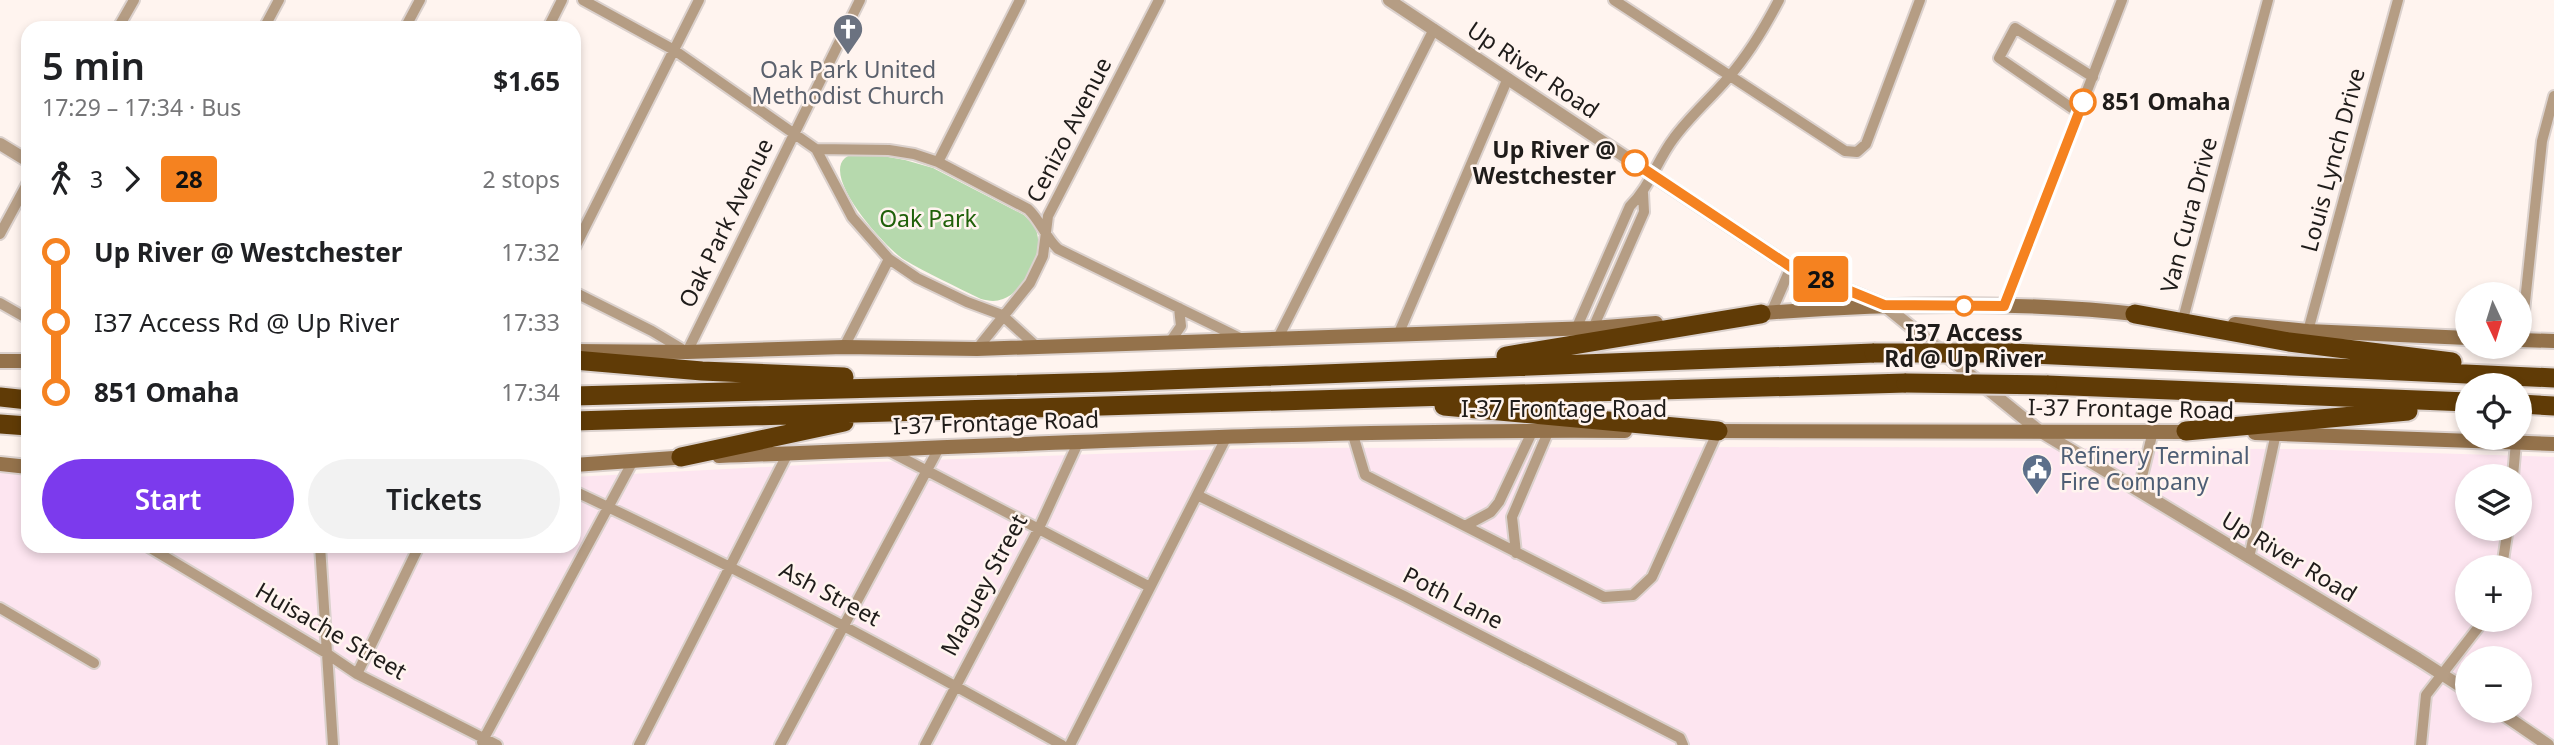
<!DOCTYPE html>
<meta charset="utf-8">
<style>
:root{--surface:#fff;--page:#f2f2f2;--text:#202124;--muted:#757577;--accent:#7c3aed}
body{margin:0;font-family:"Noto Sans",sans-serif;background:var(--page);color:var(--text);height:100vh;display:flex;flex-direction:column;font-size:26px;white-space:nowrap}
*{box-sizing:border-box;margin:0}
p{font-size:23px;color:var(--muted)}
.icon{flex:none;width:38px;height:38px;fill:none;stroke:currentColor;stroke-width:2;stroke-linecap:round;stroke-linejoin:round}
.map{position:relative;flex:1;overflow:hidden}
.sheet{position:absolute;left:21px;top:21px;width:560px;height:532px;display:flex;flex-direction:column;background:var(--surface);border-radius:21px;box-shadow:0 4px 10px #0003}
.sheet>*{flex:none}
.badge{padding:0 14px;border-radius:5px;font-size:24px;line-height:46px}
.needle{width:46px;rotate:176deg}
.tools{position:absolute;left:2455px;top:282px;display:grid;gap:14px}
.tools a{display:grid;place-items:center;width:77px;height:77px;border-radius:50%;background:var(--surface);box-shadow:0 4px 10px #0003;font-size:35px}
.map>.badge{position:absolute;translate:-50% -50%;box-shadow:0 0 0 4px #fff}
.legs{display:flex;align-items:center;gap:10px;height:77px;padding:0 21px;font-size:23px}
.legs p{margin-inline-start:auto}
.headline{display:flex;align-items:center;justify-content:space-between;height:119px;padding:0 21px}
h1{font-size:38px;font-weight:600;line-height:52px}
.primary-button{display:flex;gap:14px;margin-top:auto;padding:14px 21px}
.primary-button a{flex:1;height:80px;border-radius:42px;background:var(--accent);color:#fff;font-size:28px;font-weight:600;line-height:80px;text-align:center}
.primary-button a+a{background:var(--page);color:var(--text)}
ul{padding:0 21px;list-style:none}
li{display:flex;align-items:center;gap:24px;height:70px;font-size:26px}
li i{display:grid;place-items:center;width:10px;height:100%;margin:0 9px;background:currentColor}
li i::after{content:'';width:18px;height:18px;margin:-9px;border:5px solid;border-radius:50%;background:var(--surface)}
li p{margin-inline-start:auto}
li:first-child i{background:linear-gradient(#0000 50%,currentColor 0)}
li:last-child i{background:linear-gradient(currentColor 50%,#0000 0)}
.map>svg:first-child{display:block}
.industrial{fill:#fde5f0;fill-rule:evenodd}
.green{fill:#b6d9ad}
.lines{fill:none;stroke-linecap:round;stroke-linejoin:round}
.minor-casing{stroke:#dbd1cd;stroke-width:14}
.tertiary-casing{stroke:#dbd1cd;stroke-width:16}
.secondary-casing{stroke:#dbd1cd;stroke-width:18}
.motorway-casing{stroke:#dbd1cd;stroke-width:23}
.minor{stroke:#b59d84;stroke-width:10}
.tertiary{stroke:#b59d84;stroke-width:12}
.secondary{stroke:#94724b;stroke-width:14}
.motorway{stroke:#603b06;stroke-width:19}
.motorway-bridge-casing{stroke:#dbd1cd;stroke-width:23;stroke-linecap:butt}
.motorway-bridge{stroke:#603b06;stroke-width:19}
.line-1-casing{stroke:#fff;stroke-width:16}
.line-1{stroke:#f58220;stroke-width:10}
.stop-1-dot{fill:#fff;stroke:#f58220;stroke-width:3.5}
.labels{text-anchor:middle;stroke-width:5;stroke-linejoin:round;paint-order:stroke}
.worship-label{font-size:23px;fill:#5b616d;stroke:#fff4ef}
.street-label{font-size:23px;fill:#1f1c1a;stroke:#fff4ef}
.stop-label{font-size:23px;font-weight:bold;fill:#1f1c1a;stroke:#fff4ef;text-anchor:start}
.park-label{font-size:23px;fill:#20600a;stroke:#fff4ef}
.service-label{font-size:23px;fill:#4e5e75;stroke:#fff4ef;text-anchor:start}
</style>
<div class="map">
<svg width="2554" height="745" viewBox="0 0 2554 745">
<rect width="100%" height="100%" fill="#fff4ef"/>
<path class="industrial" d="M1853 447 2300 449 2554 457V745H0V472L28 475V546H574V477L823 464 1257 448ZM2468 476H2520V528H2468ZM2468 567H2520V620H2468ZM2468 658H2520V710H2468Z"/>
<path class="green" d="M877 155 905 160 933 168 1024 215C1030 221 1035 225 1037 233 1043 255 1024 292 1003 299 995 302 989 301 981 299 955 286 928 274 903 259 885 247 822 178 845 158 852 152 868 156 877 155Z"/>
<g class="lines">
<g class="minor-casing">
<path id="minor" d="M583 0 674 50 816 149 852 217 889 259 917 278 967 302 1002 315 1037 347
M1614 0 1845 151 1857 152 1866 144 1920 0
M118 28 134 0
M264 28 279 0
M405 28 420 0
M548 28 562 0
M2079 113 1999 58 2015 28 2093 77
M816 149 889 150 914 154 938 162 1028 209C1041 221 1045 237 1058 249L1242 339
M938 162 1020 0
M0 234 28 182
M574 249 699 0
M574 292 652 331 687 352 860 0
M0 303 28 319
M2004 306 2122 0
M1771 313 1791 267
M2183 319 2268 0
M1593 328 1644 212 1643 193
M1576 329 1630 206C1650 187 1657 160 1674 138 1690 116 1711 98 1728 78 1749 54 1765 27 1779 0
M2308 331 2398 0
M1398 335 1508 78
M1278 338 1434 29
M2521 340 2542 141 2554 96
M1170 342 1181 326 1179 308
M844 347 889 259
M977 349 1030 283 1043 256 1048 216 1159 0
M1353 435 1365 475 1604 597 1633 595 1652 577 1718 431
M887 450 1150 587
M2513 476 2516 442
M2139 489 2153 431
M574 491C741 569 902 656 1062 745
M1197 495 1404 596 1680 738 1683 745
M1465 526 1491 512 1499 502 1533 430
M147 546 326 653 357 674 497 745
M320 546 333 745
M1516 553 1512 517 1549 430
M2249 558 2276 433
M2502 567 2508 528
M0 608 94 663
M357 674 419 546
M482 742 633 461
M639 745 788 453
M780 745 940 446
M925 745 1039 528 1078 443
M1070 745 1226 438
M2421 745 2426 695 2484 620"/>
</g>
<g class="tertiary-casing">
<path id="tertiary" d="M1389 0 1791 267 1884 305 2038 430 2418 659 2468 691
M0 144 28 161
M2497 710 2548 745"/>
</g>
<g class="secondary-casing">
<path id="secondary" d="M1753 314C1883 303 2015 300 2145 315
M2235 324 2308 331 2468 338
M2520 340 2554 341
M574 351 687 352 844 347 977 349 1593 328 1656 323
M0 361H28
M1709 431 2196 432
M2255 433 2554 444
M719 456C1020 445 1323 429 1625 431
M0 464 28 467
M574 465 688 457"/>
</g>
<g class="motorway-casing">
<path id="motorway" d="M2135 314 2289 342 2452 362
M2011 353 2554 378
M1506 356 1761 314
M574 360 702 371 844 377
M2047 385 2468 402
M574 396 1111 382 1874 353
M0 397 28 400
M2520 404 2554 406
M1444 406 1718 431
M574 421 1906 383
M0 424 28 426
M2186 431 2408 411
M681 457 844 422"/>
</g>
<use href="#minor" class="minor"/>
<use href="#tertiary" class="tertiary"/>
<use href="#secondary" class="secondary"/>
<use href="#motorway" class="motorway"/>
<g class="motorway-bridge-casing">
<path id="motorway-bridge" d="M1874 353H2011
M1906 383 2047 385"/>
</g>
<use href="#motorway-bridge" class="motorway-bridge"/>
</g>
<g class="lines">
<g class="line-1-casing">
<path id="line-1" d="M1635 163 1791 267 1884 305 2004 306 2083 102"/>
</g>
<use href="#line-1" class="line-1"/>
</g>
<defs>
<g id="church-pin" transform="scale(1.575)"><path d="M0 17L-7.5 6A9.5 9.5 0 1 1 7.5 6Z" fill="#6b7280" stroke="#fff4ef"/><path d="M-1.2-6h2.4v3.5h3.3v2.4h-3.3V6h-2.4V-.1h-3.3v-2.4h3.3Z" fill="#fff"/></g>
<g id="civic-pin" transform="scale(1.575)"><path d="M0 17L-7.5 6A9.5 9.5 0 1 1 7.5 6Z" fill="#5c6f8a" stroke="#fff4ef"/><path d="M-.6-6.5H3V-4.5H.6V-3L4-1V1h2V6H-6V1h2V-1L-.6-3ZM-1.2 2.5V6h2.4V2.5Z" fill="#fff"/></g>
</defs>
<g fill-rule="evenodd">
<use href="#church-pin" x="848" y="29"/>
<use href="#civic-pin" x="2037" y="469"/>
</g>
<g class="stop-1-dot">
<circle cx="2083" cy="102" r="12"/>
<circle cx="1635" cy="163" r="12"/>
<circle cx="1964" cy="306" r="9"/>
</g>
<g class="labels">
<g class="worship-label">
<text x="848" y="78">Oak Park United<tspan x="848" dy="26">Methodist Church</tspan></text>
</g>
<g class="street-label">
<text transform="translate(1533 70) rotate(34)" y="8">Up River Road</text>
<text transform="translate(1069 130) rotate(-63)" y="8">Cenizo Avenue</text>
<text transform="translate(2333 160) rotate(-75)" y="8">Louis Lynch Drive</text>
<text transform="translate(2189 215) rotate(-75)" y="8">Van Cura Drive</text>
<text transform="translate(726 223) rotate(-64)" y="8">Oak Park Avenue</text>
<text x="1564" y="417">I-37 Frontage Road</text>
<text transform="translate(2131 409) rotate(1)" y="8">I-37 Frontage Road</text>
<text transform="translate(996 423) rotate(-2)" y="8">I-37 Frontage Road</text>
<text transform="translate(2289 557) rotate(31)" y="8">Up River Road</text>
<text transform="translate(984 585) rotate(-62)" y="8">Maguey Street</text>
<text transform="translate(830 594) rotate(28)" y="8">Ash Street</text>
<text transform="translate(1453 598) rotate(27)" y="8">Poth Lane</text>
<text transform="translate(331 631) rotate(30)" y="8">Huisache Street</text>
</g>
<g class="stop-label">
<text x="2102" y="110">851 Omaha</text>
<text x="1616" y="158" text-anchor="end">Up River @<tspan x="1616" dy="26">Westchester</tspan></text>
<text x="1964" y="341" text-anchor="middle">I37 Access<tspan x="1964" dy="26">Rd @ Up River</tspan></text>
</g>
<g class="park-label">
<text x="928" y="227">Oak Park</text>
</g>
<g class="service-label">
<text x="2060" y="464">Refinery Terminal<tspan x="2060" dy="26">Fire Company</tspan></text>
</g>
</g>
</svg>
<div class="tools">
<a><svg class="needle" viewBox="-14 -14 28 28"><path d="M0-13l5 13h-10z" fill="#e53935"/><path d="M0 13l5-13h-10z" fill="#757577"/></svg></a>
<a><svg class="icon" aria-label="locate" viewBox="0 0 24 24"><circle cx="12" cy="12" r="6"/><path d="M12 2v4M12 18v4M2 12h4M18 12h4"/></svg></a>
<a><svg class="icon" aria-label="layers" viewBox="0 0 24 24"><path d="M12 4l9 5-9 5-9-5zM3 14l9 5 9-5"/></svg></a>
<a>+</a>
<a>−</a>
</div>
<b class="badge" style="left:1821px;top:279px;background:#f58220;color:#111">28</b>
<section class="sheet">
<div class="headline"><div><h1>5 min</h1><p>17:29 – 17:34 · Bus</p></div><b>$1.65</b></div>
<div class="legs"><svg class="icon" aria-label="walk" viewBox="0 0 24 24"><circle cx="13" cy="4" r="2"/><path d="M13 8l-2 6 4 7M11 14l-3 7M7 12l3-4h3l4 4"/></svg>3<svg class="icon" aria-label="forward" viewBox="0 0 24 24"><path d="M9 5l7 7-7 7"/></svg><b class="badge" style="background:#f58220;color:#111">28</b><p>2 stops</p></div>
<ul>
<li><i style="color:#f58220"></i><b>Up River @ Westchester</b><p>17:32</p></li>
<li><i style="color:#f58220"></i><span>I37 Access Rd @ Up River</span><p>17:33</p></li>
<li><i style="color:#f58220"></i><b>851 Omaha</b><p>17:34</p></li>
</ul>
<div class="primary-button"><a>Start</a><a>Tickets</a></div>
</section>
</div>
